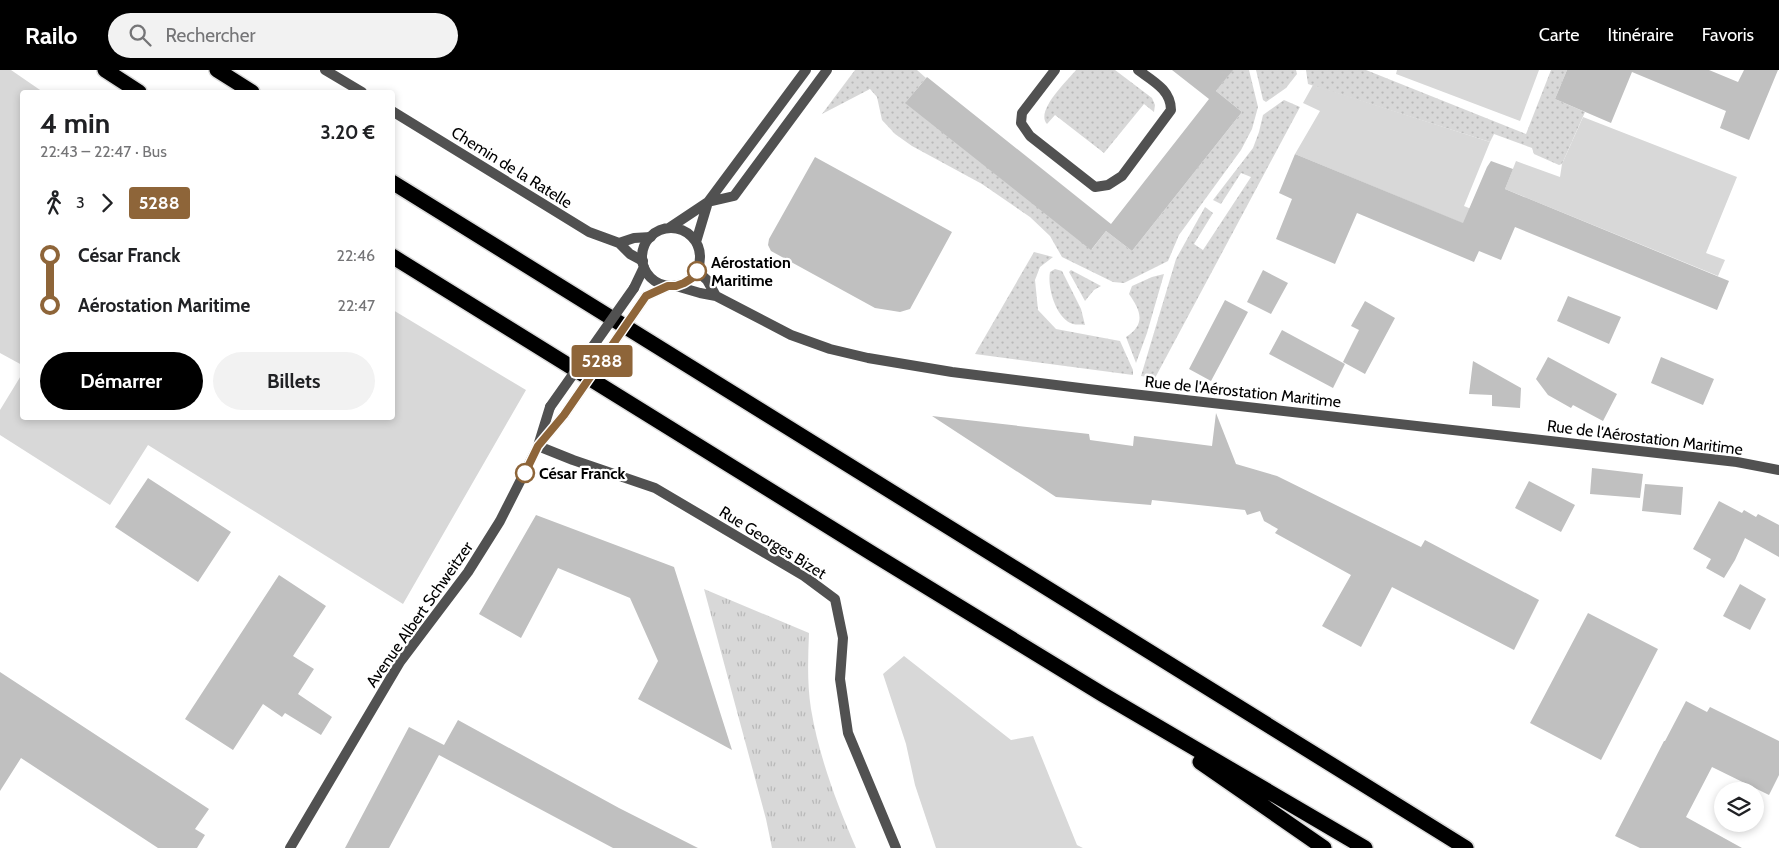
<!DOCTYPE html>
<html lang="fr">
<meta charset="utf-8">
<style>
:root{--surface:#fff;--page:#f2f2f2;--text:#202124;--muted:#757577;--accent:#000}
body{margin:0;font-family:Cabin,sans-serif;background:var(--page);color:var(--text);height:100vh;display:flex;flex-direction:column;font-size:19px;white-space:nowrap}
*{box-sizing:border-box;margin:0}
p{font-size:16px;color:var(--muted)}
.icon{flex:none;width:28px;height:28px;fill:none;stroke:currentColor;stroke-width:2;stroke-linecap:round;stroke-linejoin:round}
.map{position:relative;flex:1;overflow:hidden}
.sheet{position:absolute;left:20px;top:20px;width:375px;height:330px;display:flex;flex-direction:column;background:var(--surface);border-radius:5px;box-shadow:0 2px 8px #0003}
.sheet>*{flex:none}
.badge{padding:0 10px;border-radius:4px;font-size:18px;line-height:32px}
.buttons{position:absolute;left:1714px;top:712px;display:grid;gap:10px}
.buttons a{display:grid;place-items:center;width:50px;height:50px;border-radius:50%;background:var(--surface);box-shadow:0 2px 8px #0003;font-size:25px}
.map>.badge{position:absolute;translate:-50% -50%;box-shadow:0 0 0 2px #fff}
.legs{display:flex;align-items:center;gap:8px;height:55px;padding:0 20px;font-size:16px}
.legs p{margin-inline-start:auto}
.summary{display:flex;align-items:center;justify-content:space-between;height:85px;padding:0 20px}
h1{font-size:28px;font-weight:800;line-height:38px}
.action{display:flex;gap:10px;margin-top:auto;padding:10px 20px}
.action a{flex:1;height:58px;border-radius:30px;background:var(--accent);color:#fff;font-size:20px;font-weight:800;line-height:58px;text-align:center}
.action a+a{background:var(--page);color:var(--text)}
ul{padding:0 20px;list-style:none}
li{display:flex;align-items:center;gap:18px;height:50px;font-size:19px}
li i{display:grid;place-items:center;width:8px;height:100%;margin:0 6px;background:currentColor}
li i::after{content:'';width:12px;height:12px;margin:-6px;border:4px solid;border-radius:50%;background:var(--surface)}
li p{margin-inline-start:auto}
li:first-child i{background:linear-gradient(#0000 50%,currentColor 0)}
li:last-child i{background:linear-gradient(currentColor 50%,#0000 0)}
header{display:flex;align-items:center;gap:30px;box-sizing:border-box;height:70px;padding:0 25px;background:var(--accent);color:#fff}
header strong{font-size:24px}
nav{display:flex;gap:28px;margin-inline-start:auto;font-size:18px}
.search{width:350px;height:45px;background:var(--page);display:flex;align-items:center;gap:12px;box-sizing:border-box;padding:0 18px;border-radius:28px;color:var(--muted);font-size:19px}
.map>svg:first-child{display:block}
.grass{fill:url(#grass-dots)}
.park{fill:url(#park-tufts)}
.pitch{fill:#d8d8d8}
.building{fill:#c0c0c0}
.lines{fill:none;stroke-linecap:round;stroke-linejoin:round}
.motorway-casing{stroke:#dbdbdb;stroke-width:18}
.minor{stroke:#515151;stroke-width:10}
.tertiary{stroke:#515151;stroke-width:10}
.motorway{stroke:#000;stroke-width:15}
.tertiary-bridge{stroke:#515151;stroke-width:10}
.line-1-casing{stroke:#fff;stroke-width:11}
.line-1{stroke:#8e6539;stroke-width:8}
.stop-1-dot{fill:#fff;stroke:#8e6539;stroke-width:2.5}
.labels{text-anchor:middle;stroke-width:4.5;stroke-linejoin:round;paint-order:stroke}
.street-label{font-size:16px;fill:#000;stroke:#fff}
.stop-label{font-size:16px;font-weight:bold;fill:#000;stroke:#fff;text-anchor:start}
</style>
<header>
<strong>Railo</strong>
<div class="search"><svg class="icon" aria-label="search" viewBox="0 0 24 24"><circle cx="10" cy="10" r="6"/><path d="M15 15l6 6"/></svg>Rechercher</div>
<nav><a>Carte</a><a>Itinéraire</a><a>Favoris</a></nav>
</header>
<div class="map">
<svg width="1779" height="778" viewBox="0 0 1779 778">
<defs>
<pattern id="grass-dots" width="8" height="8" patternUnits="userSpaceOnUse" patternTransform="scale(1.25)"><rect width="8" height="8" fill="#d8d8d8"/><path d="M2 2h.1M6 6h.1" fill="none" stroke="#b8b8b8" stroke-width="1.8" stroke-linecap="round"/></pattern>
<pattern id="park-tufts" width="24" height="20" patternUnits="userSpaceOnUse" patternTransform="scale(1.25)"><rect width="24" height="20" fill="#d8d8d8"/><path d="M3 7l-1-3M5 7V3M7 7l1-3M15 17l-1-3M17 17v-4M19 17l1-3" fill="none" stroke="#b8b8b8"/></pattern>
</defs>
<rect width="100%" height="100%" fill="#fff"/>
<path class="grass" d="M855 0H917L926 8 906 32 1092 179 1106 161 1132 181 1242 42 1216 21 1230 3 1226 0H1249L1258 37 1252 59 1241 80 1179 165 1168 191 1124 213 1113 212 1062 187 1050 166 1030 147 982 114 912 76 895 64 882 50 877 27 870 19 822 44Z
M1076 0H1115L1152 28 1155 35 1154 42 1144 34 1104 83 1055 45 1047 54C1035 41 1067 11 1076 0Z
M1256 0H1296L1297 4 1286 18 1266 32 1263 30Z
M1306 0H1366L1526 64 1551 0H1567L1555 29 1585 42 1562 94 1559 95 1534 84 1532 78 1494 64 1490 72 1308 14Z
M1284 30 1300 37 1155 308 1141 306 1176 189 1205 137 1213 143 1194 174 1203 180 1251 107 1241 103 1221 134 1213 130 1253 78 1259 62 1263 45Z
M1034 182 1053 187 1040 197 1035 210 1038 240 1056 259 1120 271 1133 300V305L975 284Z
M1055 199 1062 201 1081 239 1085 255C1081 254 1076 255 1073 254 1056 249 1047 217 1050 202Z
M1071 200 1101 216 1094 220 1085 231 1069 202Z
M1164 204 1147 263 1136 293 1126 267C1146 254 1141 241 1129 224L1132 216 1152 207Z"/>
<path class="park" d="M704 519 809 563C808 588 807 614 811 639 819 687 837 734 856 778H772L766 749Z"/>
<path class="pitch" d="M0 0H11L43 22H22V295L0 283Z
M1397 0H1539L1520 51 1396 4Z
M1313 15 1490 72 1464 136 1481 143 1474 158 1295 84 1320 41 1303 33Z
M1583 47 1737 107 1706 183 1725 190 1718 206 1505 119 1516 91 1560 107 1562 94Z
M393 240 526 320 403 534 148 375 110 435 0 365V340L22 304V348H392Z
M904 586 1011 670 1033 666 1077 775 1083 778H936L915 715 906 674 883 604Z"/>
<path class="building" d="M1172 0H1233L1216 21 1242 42 1132 181 1106 161 1091 180 905 33 927 7 1111 154 1209 29Z
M1567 0H1709L1738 12 1744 0H1778L1749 70 1720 58 1726 41 1632 2 1611 53 1555 29Z
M1295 84 1463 153 1487 97 1491 91 1513 99 1505 119 1729 211 1717 240 1515 157 1501 190 1479 181 1474 192 1357 143 1335 194 1276 169 1292 129 1279 123Z
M815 87 952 162 910 239 900 242 875 238 771 181 768 175 769 169Z
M1263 200 1288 213 1271 244 1247 232Z
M1568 226 1621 247 1609 274 1557 251Z
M1225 230 1248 242 1211 311 1189 299Z
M1365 231 1395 248 1365 304 1343 292 1359 260 1351 256Z
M1282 260 1345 294 1333 318 1269 284Z
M1548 287 1617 324 1603 351 1573 335 1571 338 1548 325 1536 309Z
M1661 287 1714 309 1703 335 1651 313Z
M1473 291 1521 318 1520 338 1492 336V325L1469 324Z
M1216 343 1236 394 1277 406 1421 477 1425 470 1539 530 1514 580 1392 517 1361 577 1322 556 1351 505 1275 463 1278 459 1264 451 1260 441 1247 445 1245 440 1152 430 1151 435 1056 427 932 346 1089 364 1090 370 1133 376 1134 366 1212 376Z
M1592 398 1643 404 1640 428 1590 424Z
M148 408 231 462 198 512 115 457Z
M1529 411 1575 435 1561 462 1515 438Z
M1645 414 1683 417 1681 445 1642 441Z
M1719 431 1742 443 1744 440 1756 447 1758 444 1779 455V487L1745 468 1735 490 1724 508 1706 498 1711 489 1693 479Z
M536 445 674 497 732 680 638 629 658 591 630 528 558 498 521 568 479 544Z
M279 505 326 536 293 586 314 599 298 624 332 647 321 665 285 643 282 647 263 634 233 680 185 649Z
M1740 514 1766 529 1750 560 1723 546Z
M1588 543 1658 579 1601 690 1530 653Z
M0 602 209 739 195 759 205 765 197 778H158L21 688 0 721Z
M1686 631 1707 642 1710 637 1779 671V705L1769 725 1712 697 1686 747 1742 778H1640L1615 766 1664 671H1665Z
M458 650 619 738 698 778H613L439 685 389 778H345L409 657 444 675Z"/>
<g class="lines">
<g class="motorway-casing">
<path id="motorway" d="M105 0 139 22
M217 0 252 22
M392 112 1466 778
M392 186 873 484 1102 624 1365 778
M1200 692 1324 778"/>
</g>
<path class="minor" d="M325 0 362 22
M1055 0 1022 43 1021 53 1030 66 1095 117 1108 115 1122 106 1171 40C1171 20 1153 11 1138 0
M392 41 589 162 619 173 630 184 643 191
M619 173 634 168 651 167
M538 376 573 390 655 418 804 506 835 529 843 568 840 609 848 663 896 778"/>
<path class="tertiary" d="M669 158 708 132 734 126 827 0
M642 187a29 29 0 1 1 58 0a29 29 0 1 1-58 0Z
M696 172 708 132 806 0
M697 201 707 210 716 226
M676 216 700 223 716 226 791 265 830 279 868 288 952 302 1088 319 1737 392 1779 400
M634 218 644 197
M646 226 668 216
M542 371 564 345
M290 778 400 592 468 502 500 451 538 376 550 337"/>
<use href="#motorway" class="motorway"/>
<path class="tertiary-bridge" d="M550 337 634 218
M564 345 646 226"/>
</g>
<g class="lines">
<g class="line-1-casing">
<path id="line-1" d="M525 403 538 376 564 345 646 226 668 216H676L684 213 692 208 697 201"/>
</g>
<use href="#line-1" class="line-1"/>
</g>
<g class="stop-1-dot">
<circle cx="697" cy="201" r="9"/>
<circle cx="525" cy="403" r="9"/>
</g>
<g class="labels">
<g class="street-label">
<text transform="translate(512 97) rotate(32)" y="6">Chemin de la Ratelle</text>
<text transform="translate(1243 321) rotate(6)" y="6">Rue de l'Aérostation Maritime</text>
<text transform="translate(1645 367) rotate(7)" y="6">Rue de l'Aérostation Maritime</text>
<text transform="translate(773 472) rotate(32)" y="6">Rue Georges Bizet</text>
<text transform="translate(419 544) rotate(-55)" y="6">Avenue Albert Schweitzer</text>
</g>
<g class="stop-label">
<text x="711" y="198">Aérostation<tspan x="711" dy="18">Maritime</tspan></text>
<text x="539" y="409">César Franck</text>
</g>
</g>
</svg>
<div class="buttons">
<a><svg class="icon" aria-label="layers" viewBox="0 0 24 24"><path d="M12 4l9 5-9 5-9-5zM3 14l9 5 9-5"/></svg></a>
</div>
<b class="badge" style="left:602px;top:291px;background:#8e6539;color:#fff">5288</b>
<section class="sheet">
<div class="summary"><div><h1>4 min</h1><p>22:43 – 22:47 · Bus</p></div><b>3.20 €</b></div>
<div class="legs"><svg class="icon" aria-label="walk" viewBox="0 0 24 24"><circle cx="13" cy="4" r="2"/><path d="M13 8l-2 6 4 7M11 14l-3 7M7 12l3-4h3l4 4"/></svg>3<svg class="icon" aria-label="forward" viewBox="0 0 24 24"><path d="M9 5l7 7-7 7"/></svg><b class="badge" style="background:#8e6539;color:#fff">5288</b></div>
<ul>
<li><i style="color:#8e6539"></i><b>César Franck</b><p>22:46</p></li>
<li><i style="color:#8e6539"></i><b>Aérostation Maritime</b><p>22:47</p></li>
</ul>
<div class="action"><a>Démarrer</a><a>Billets</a></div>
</section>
</div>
